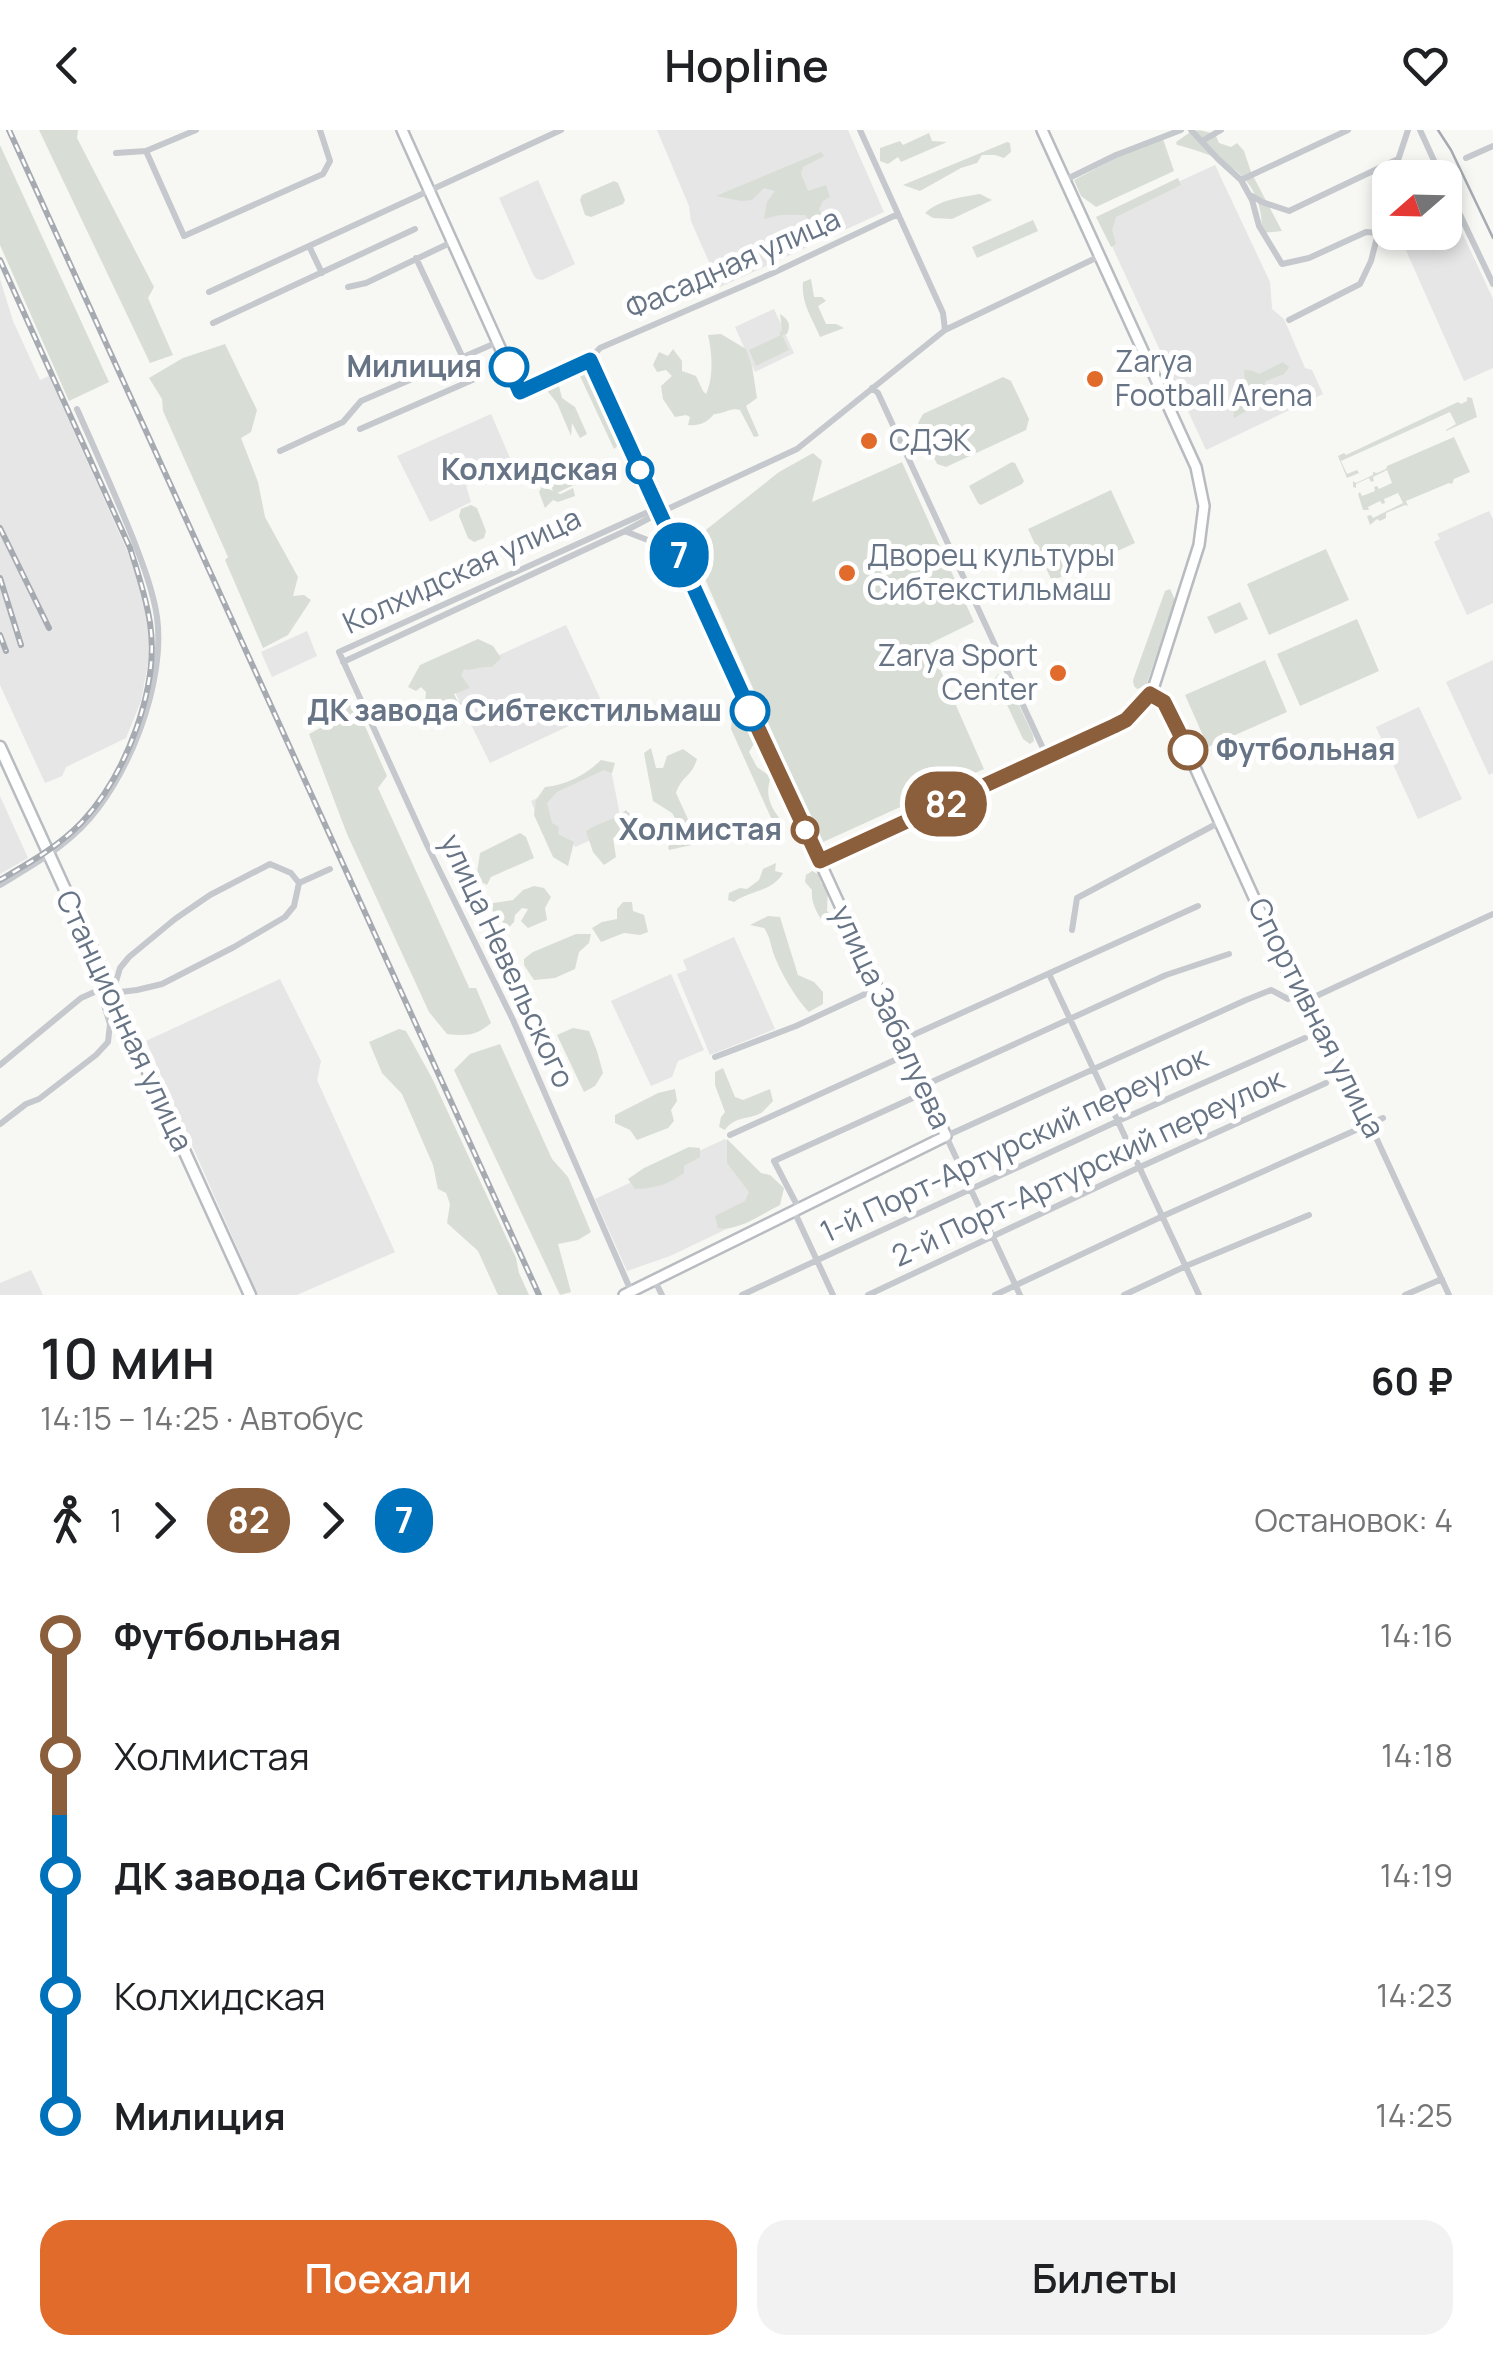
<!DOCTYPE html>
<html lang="ru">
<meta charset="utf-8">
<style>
:root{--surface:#fff;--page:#f2f2f2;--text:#202124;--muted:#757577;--accent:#e06b2b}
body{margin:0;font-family:Manrope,sans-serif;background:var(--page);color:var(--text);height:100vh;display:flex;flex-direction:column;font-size:38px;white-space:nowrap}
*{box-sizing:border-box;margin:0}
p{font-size:32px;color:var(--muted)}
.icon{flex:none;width:55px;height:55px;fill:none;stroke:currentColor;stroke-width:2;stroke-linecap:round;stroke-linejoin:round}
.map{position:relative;height:1165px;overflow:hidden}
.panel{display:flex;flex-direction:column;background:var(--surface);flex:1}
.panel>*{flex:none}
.badge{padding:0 20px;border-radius:32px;font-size:35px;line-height:65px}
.needle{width:65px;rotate:250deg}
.controls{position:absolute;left:1372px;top:30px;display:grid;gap:20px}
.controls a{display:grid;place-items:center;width:90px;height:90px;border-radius:20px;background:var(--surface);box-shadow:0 5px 15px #0003;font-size:50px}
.map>.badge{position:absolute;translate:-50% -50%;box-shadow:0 0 0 5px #fff}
.legs{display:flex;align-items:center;gap:15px;height:110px;padding:0 40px;font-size:32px}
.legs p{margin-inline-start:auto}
.head{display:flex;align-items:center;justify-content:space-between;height:170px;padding:0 40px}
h1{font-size:55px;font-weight:600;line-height:75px}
.action{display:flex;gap:20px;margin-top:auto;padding:20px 40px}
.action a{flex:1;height:115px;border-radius:30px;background:var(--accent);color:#fff;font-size:40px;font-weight:600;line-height:115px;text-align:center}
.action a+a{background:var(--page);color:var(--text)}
ul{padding:0 40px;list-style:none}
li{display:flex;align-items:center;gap:35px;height:120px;font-size:38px}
li i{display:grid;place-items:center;width:15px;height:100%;margin:0 12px;background:currentColor}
li i::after{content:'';width:25px;height:25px;margin:-12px;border:8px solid;border-radius:50%;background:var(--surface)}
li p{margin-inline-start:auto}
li:first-child i{background:linear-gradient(#0000 50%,currentColor 0)}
li:last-child i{background:linear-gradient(currentColor 50%,#0000 0)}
header{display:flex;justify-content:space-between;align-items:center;height:130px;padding:0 40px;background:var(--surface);font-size:45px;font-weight:600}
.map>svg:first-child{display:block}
.built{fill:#e5e6e5}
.green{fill:#d8ded5}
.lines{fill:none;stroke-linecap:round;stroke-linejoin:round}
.secondary-casing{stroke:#b8bbc0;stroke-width:14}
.primary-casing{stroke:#b8bbc0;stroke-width:15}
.street{stroke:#c5c8cc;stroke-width:6}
.secondary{stroke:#fff;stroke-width:9}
.primary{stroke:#fff;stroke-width:10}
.tram{stroke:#a6aab1;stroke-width:2.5}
.rail-casing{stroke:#a6aab1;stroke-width:6}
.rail{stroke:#fff;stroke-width:2.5;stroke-dasharray:8;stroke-linecap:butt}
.line-1-casing{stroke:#fff;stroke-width:22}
.line-2-casing{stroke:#fff;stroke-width:22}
.line-1{stroke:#8b5e3c;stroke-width:15}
.line-2{stroke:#0072bc;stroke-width:15}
.stop-2-dot{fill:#fff;stroke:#0072bc;stroke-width:5}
.poi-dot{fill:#e06b2b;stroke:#fff;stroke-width:4}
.stop-1-dot{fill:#fff;stroke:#8b5e3c;stroke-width:5}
.labels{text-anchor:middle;stroke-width:10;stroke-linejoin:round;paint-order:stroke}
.street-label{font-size:30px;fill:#677485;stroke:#fff}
.poi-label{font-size:30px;fill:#677485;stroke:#fff;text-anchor:start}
.stop-label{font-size:30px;font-weight:bold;fill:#677485;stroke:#fff;text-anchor:end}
</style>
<header><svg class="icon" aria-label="back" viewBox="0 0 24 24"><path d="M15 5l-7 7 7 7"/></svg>Hopline<svg class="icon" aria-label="heart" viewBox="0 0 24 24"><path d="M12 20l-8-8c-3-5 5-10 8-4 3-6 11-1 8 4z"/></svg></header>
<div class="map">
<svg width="1493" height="1165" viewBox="0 0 1493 1165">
<rect width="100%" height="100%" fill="#f7f7f4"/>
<path class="built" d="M657 0H848L884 82 720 157 691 91 689 76Z
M1215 35 1270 152 1272 179 1284 189 1305 238 1312 240 1323 264 1206 320 1099 88Z
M538 50 575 134 542 150 537 149 534 146 499 68Z
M1445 66 1493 169V238L1464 251 1401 109 1416 103 1445 102Z
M0 149 13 191 40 250 49 246 132 432 149 498 150 523 141 571 126 608 66 637 62 646 45 653 0 555Z
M774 179 794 223 755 242 735 197Z
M491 284 513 335 466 356 471 372 430 392 397 326Z
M1489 381 1493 389V473L1467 485 1434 412 1440 409 1437 404Z
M566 495 605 579 490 633 448 548Z
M307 501 317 526 272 547 261 522Z
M1493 530V643L1489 645 1446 552Z
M1419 577 1462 669 1418 689 1376 597Z
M610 634 622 696 575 717 572 712 551 721 531 671Z
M0 666 28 728 0 744Z
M734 807 775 899 710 925 677 844 687 840 683 830Z
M671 844 704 920 678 931 672 947 651 956 611 871Z
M280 849 321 931 317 950 395 1122 297 1165H258L146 911Z
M725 1009 773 1060 779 1074 670 1126 627 1141 595 1069Z
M31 1140 43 1165H0V1153Z"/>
<path class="green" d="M39 0H78L77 8 154 157 148 168 173 225 150 233Z
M1199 0 1215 4 1219 13 1231 17 1237 13 1244 21 1251 42 1282 101 1262 103C1264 47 1225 27 1177 15L1176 12 1189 3Z
M929 3 932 11 947 12 901 32 898 27 888 34 880 31V18L900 11 903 15Z
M1163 9 1174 41 1096 77 1081 66 1074 50 1124 24Z
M1007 12 1010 13 1011 22 1004 28 995 25H982L977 33 961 38 920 61 903 55Z
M0 15 109 252 69 271 0 115Z
M821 22 824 26 803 37 801 44 808 61 826 55 830 67 823 71 819 79 827 96 823 106 805 85H780L764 89 767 72 775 61 764 58 752 70 741 71 716 66Z
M1178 48 1181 55 1116 87 1112 100 1116 114 1111 117 1096 87Z
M614 51 618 53 625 70 623 74 591 87 585 85 580 70 582 65Z
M980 64 992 70 952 89 933 88 925 83C939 70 961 67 980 64Z
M1033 90 1038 101 977 128 972 117Z
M811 149 814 167H822L826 171 818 176 826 194H836L844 198 820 207C812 187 801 174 803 152Z
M780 184C789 190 791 194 787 204L782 205 789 220 756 236 749 220 781 205 779 204 782 200Z
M721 204 746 219 752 236 757 268 746 276 759 306 754 307 740 280C731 277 724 284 714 284 707 293 699 296 688 295L690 287 686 285 675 287 663 269 661 256 672 246 666 240 657 242 653 235 659 222 668 226 673 219 682 231V241L696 246 703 261 706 264C714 247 712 222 708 205Z
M225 214 257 280 251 302 241 308 258 352 265 387 298 447 293 466 304 465 311 470 288 505 263 518 225 430 228 427 163 281 162 269 149 248 183 228Z
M1283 232 1289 237 1284 244 1266 251 1254 277 1234 288 1233 271 1245 251 1244 240 1253 241 1259 244Z
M579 244H586L593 250 621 313 614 319Z
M1003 247 1011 251 1029 289 1026 300 946 337 937 334 918 293 923 284Z
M552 253 559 256 562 268 575 277 587 304 580 308 572 293 571 306 557 273 544 257Z
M1467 267 1472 268 1477 287 1446 301V300L1456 294 1450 282 1341 331 1347 344 1357 340 1359 343 1347 348 1338 326 1344 323 1346 325 1458 272 1461 274 1467 271Z
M1454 307 1470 342 1454 349 1452 354 1449 353 1406 371 1408 376 1405 375 1386 383V388L1380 391 1377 389 1370 395 1367 386 1371 385 1373 388 1403 373 1398 363 1384 369 1385 373 1382 374 1380 371 1368 377 1369 380H1363L1358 364 1360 362 1362 366 1375 361 1374 357 1377 356 1379 359 1392 353 1387 340 1373 347 1374 351 1371 352 1369 348 1356 354V358L1353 357V351L1356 353 1373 345V342L1377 343 1386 339 1387 336Z
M813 323 822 331 812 372 902 332 974 492 929 514 984 639 821 713 694 424 696 422 702 403 779 342Z
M1012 332 1015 333 1024 351 1022 354 981 375 978 373 969 356Z
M575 343 580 352 557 363 561 364 573 358 575 366 558 372 553 370 545 378 539 362 542 356 553 361 550 354Z
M1111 360 1135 413 1052 451 1028 399Z
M471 375 477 378 486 401 484 408 474 412 468 408 459 386 461 379Z
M1326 419 1349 470 1269 505 1247 454Z
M1170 459 1175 470 1146 556 1137 559 1134 556 1133 550 1165 461Z
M1240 472 1248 489 1215 504 1207 487Z
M1357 489 1379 541 1300 576 1277 524Z
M478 509 493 516 501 528 492 537C481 536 475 540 464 540L461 545 470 558 454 564 457 570 466 577 464 588 442 577 440 568 434 576 425 573 426 562 421 557 416 561 408 557 420 535Z
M1265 530 1287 582 1208 617 1185 565Z
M998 544 1004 545 1008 552 1033 605 1034 611 1030 614 1023 609 995 549Z
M350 575 357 578 387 646 378 658 468 855 469 858H476L491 893C476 906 466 906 447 904L429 882 347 704 309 604 333 591V584Z
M743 586 756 610 749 622 757 637 771 647C765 663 769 675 780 689L777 692 772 690 731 599 732 589Z
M651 618 656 638H663L667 626 683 619 697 629C691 648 682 645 676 663L693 700 692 715 669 720 668 718 670 713 686 705 681 690 675 688 672 683 653 671 644 623Z
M601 630 615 633 612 643 604 640 557 662 547 673 552 693 559 697 558 704 574 712 568 736 553 727 534 685 536 670 545 657C566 655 586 645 601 630Z
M626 680 632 686 633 701 623 702 613 708 616 727 604 735 593 722 586 701C599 692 614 691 626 680Z
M520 703 526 707 534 728 491 747 487 755 476 749 480 723Z
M776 733 775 741 783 743C772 762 751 760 734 772L728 770 729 763 740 758 747 759 759 750 763 739Z
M812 741 820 745 821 753 828 758 827 781 831 785 829 790 821 789C815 780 811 771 812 760L805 752 806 745Z
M534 756 544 758 551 767 545 778 547 790 528 798 521 791 528 779 522 778 515 785 514 792 508 798 487 774 513 770 523 760Z
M623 772H632L633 781 644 785 648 802 640 805 624 803 601 812 592 798 602 792 617 789V779Z
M768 786 780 787 798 845 814 852 823 862V874L809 882C796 869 779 840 773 822 770 812 770 807 764 798L750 795Z
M576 804H591L589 813 579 822 575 839 555 848 534 850 524 835V829L533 822Z
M573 898 589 901 597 921 603 943 595 956 584 962 557 905Z
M399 899 406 901 432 948 516 1128 519 1143 529 1165H498L478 1121 447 1093 450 1074 446 1063 438 1059 433 1035 402 964 382 943 369 912Z
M500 914 552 1029 568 1047 591 1102 578 1110 558 1114 571 1162 560 1165 454 940 470 924Z
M723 938 735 967 743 970 770 959 773 971C771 973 763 982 761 983 747 990 735 986 725 1000L719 997 721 987 725 982 715 955V942Z
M675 959 677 971 671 980 674 991 668 998 637 1010 630 1000 615 993V985L658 963Z
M727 1009 761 1043 770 1045 784 1058 780 1075C762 1084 737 1102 718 1098L715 1086 745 1071 749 1062 727 1033Z
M689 1017 700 1018V1027L684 1036V1043C669 1054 653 1059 635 1059L628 1049 644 1038Z"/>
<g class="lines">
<g class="secondary-casing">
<path id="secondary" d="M402 0 520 262 589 230 946 1006 624 1165
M1150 564 1164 571 1169 580 1298 865
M820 731 1126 590 1143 573 1154 556 1199 415 1204 376 1196 337 1042 0"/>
</g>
<g class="primary-casing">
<path id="primary" d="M0 617 250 1165"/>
</g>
<path class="street" d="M860 0 943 183 945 200
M1191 0 1218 29 1241 50 1252 70 1259 96 1282 134 1309 128 1366 102 1379 103
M1420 0 1442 48
M1202 11 1221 0
M146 21 184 106 323 44 330 31 320 0
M116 23 146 21 196 0
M1466 28 1493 16
M1392 48 1408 0
M1065 50 1116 25 1181 0
M1241 50 1348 0
M1445 53 1493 154
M1252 66 1262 72 1289 81 1396 30
M309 116 322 143
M416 128 463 228
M348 157 366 153 452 112
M209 162 561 0
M1289 190 1360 154 1371 131 1390 57
M213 193 415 99
M589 230 600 218 773 143 898 84
M872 258 878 263 1047 627
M360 299 477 248 467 226
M280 321 343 292 361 271 498 212
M627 402 676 421
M343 532 625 401 659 383 797 319 945 200 1100 126
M0 755C28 738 57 722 81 698 128 651 166 553 157 487 153 460 142 432 132 406 115 364 96 322 77 279
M1072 800 1077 768 1220 692
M1049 844 1199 1165
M113 862 120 838 129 827 175 789 210 765 270 734 291 743 299 753 330 739
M1299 866 1312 889 1323 893 1449 1165
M902 910 1198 776
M715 927 796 896 878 858
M0 935 81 868 99 860 112 863 137 860 162 854 234 817 285 787 294 776 299 753
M923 956 1166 845 1229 824
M0 994 26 974 39 969 96 925 108 912 110 894 100 862
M730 1005 908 924
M798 1077 774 1031 926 962
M794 1081 833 1165
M654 1149 662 1165
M631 1161 513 890 427 715 339 522 648 382H658
M742 1165 1118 991 1305 908
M868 1165 1140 1037 1326 953
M995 1165 1163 1086 1383 988
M1020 1165 946 1006 1246 870 1271 860 1288 869 1298 865 1308 869 1312 868 1493 784
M1124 1165 1186 1136 1309 1085
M1405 1165 1442 1149"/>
<use href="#secondary" class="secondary"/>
<use href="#primary" class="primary"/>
<path class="tram" d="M1438 0 1451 20 1493 108"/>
<g class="rail-casing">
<path id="rail" d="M9 0 539 1165
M0 130 130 418C138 443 146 467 150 493 160 557 126 645 82 692 58 717 29 733 0 750
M0 398 49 498
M0 448 21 515
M0 505 6 521"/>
</g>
<use href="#rail" class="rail"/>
</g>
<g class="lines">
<g class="line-1-casing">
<path id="line-1" d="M750 581 820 731 1114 596 1126 590 1150 564 1164 572 1188 620"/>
</g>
<g class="line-2-casing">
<path id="line-2" d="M509 237 520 262 590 230 750 581"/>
</g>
<use href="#line-1" class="line-1"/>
<use href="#line-2" class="line-2"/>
</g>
<g class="stop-2-dot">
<circle cx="509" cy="237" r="18"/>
<circle cx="640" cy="340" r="12"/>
<circle cx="750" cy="581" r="18"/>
</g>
<g class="poi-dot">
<circle cx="1095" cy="249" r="10"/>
<circle cx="869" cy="311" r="10"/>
<circle cx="847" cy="443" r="10"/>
<circle cx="1058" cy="543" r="10"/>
</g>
<g class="stop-1-dot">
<circle cx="1188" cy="620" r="18"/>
<circle cx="805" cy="700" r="12"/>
</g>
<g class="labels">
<g class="street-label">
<text transform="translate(733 134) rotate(-24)" y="10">Фасадная улица</text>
<text transform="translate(462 441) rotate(-25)" y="10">Колхидская улица</text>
<text transform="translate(507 831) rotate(65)" y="10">улица Невельского</text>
<text transform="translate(891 887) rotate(65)" y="10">улица Забалуева</text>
<text transform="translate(1316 888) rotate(63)" y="10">Спортивная улица</text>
<text transform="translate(124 891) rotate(65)" y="10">Станционная улица</text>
<text transform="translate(1014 1015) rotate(-25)" y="10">1-й Порт-Артурский переулок</text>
<text transform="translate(1088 1038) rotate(-25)" y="10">2-й Порт-Артурский переулок</text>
</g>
<g class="poi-label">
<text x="1115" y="242">Zarya<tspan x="1115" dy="34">Football Arena</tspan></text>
<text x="889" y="321">СДЭК</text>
<text x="867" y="436">Дворец культуры<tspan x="867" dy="34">Сибтекстильмаш</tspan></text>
<text x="1038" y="536" text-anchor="end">Zarya Sport<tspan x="1038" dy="34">Center</tspan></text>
</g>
<g class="stop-label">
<text x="482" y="247">Милиция</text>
<text x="618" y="350">Колхидская</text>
<text x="722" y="591">ДК завода Сибтекстильмаш</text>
<text x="1216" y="630" text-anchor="start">Футбольная</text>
<text x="782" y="710">Холмистая</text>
</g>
</g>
</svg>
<div class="controls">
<a><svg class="needle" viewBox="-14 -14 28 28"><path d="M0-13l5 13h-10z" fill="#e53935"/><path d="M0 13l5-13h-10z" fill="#757577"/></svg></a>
</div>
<b class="badge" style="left:946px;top:674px;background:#8b5e3c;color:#fff">82</b>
<b class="badge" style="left:679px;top:425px;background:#0072bc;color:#fff">7</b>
</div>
<section class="panel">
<div class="head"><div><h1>10 мин</h1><p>14:15 – 14:25 · Автобус</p></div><b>60 ₽</b></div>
<div class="legs"><svg class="icon" aria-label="walk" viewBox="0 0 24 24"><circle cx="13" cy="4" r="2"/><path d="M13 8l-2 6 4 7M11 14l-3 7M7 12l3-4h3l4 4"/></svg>1<svg class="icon" aria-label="forward" viewBox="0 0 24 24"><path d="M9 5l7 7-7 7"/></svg><b class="badge" style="background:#8b5e3c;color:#fff">82</b><svg class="icon" aria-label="forward" viewBox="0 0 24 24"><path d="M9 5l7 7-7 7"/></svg><b class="badge" style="background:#0072bc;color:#fff">7</b><p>Остановок: 4</p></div>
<ul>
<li><i style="color:#8b5e3c"></i><b>Футбольная</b><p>14:16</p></li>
<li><i style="color:#8b5e3c"></i><span>Холмистая</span><p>14:18</p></li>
<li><i style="color:#0072bc"></i><b>ДК завода Сибтекстильмаш</b><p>14:19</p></li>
<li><i style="color:#0072bc"></i><span>Колхидская</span><p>14:23</p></li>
<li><i style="color:#0072bc"></i><b>Милиция</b><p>14:25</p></li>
</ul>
<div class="action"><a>Поехали</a><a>Билеты</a></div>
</section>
